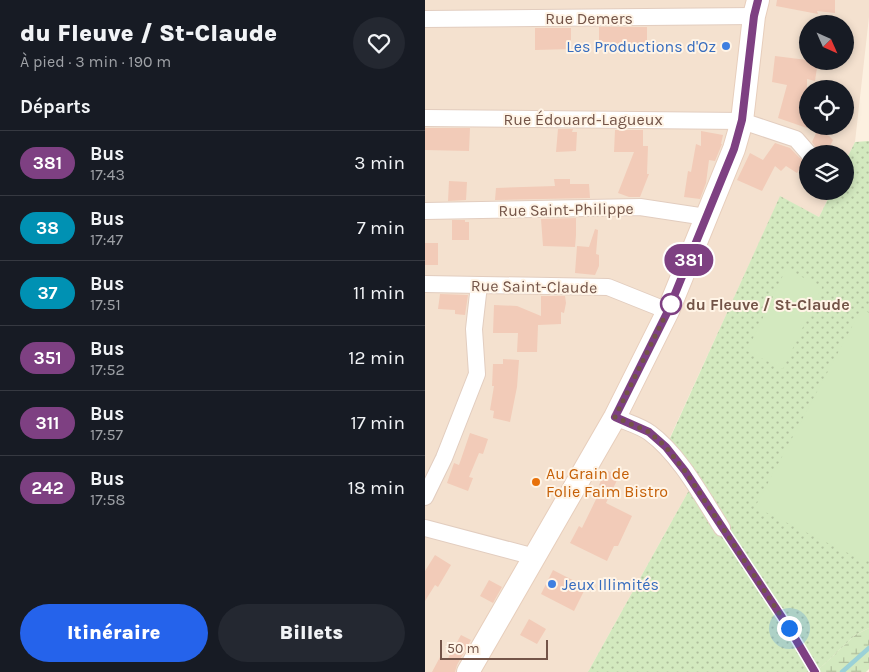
<!DOCTYPE html>
<html lang="fr">
<meta charset="utf-8">
<style>
:root{--surface:#171b24;--page:#242831;--text:#f1f3f6;--muted:#9ea1a6;--line:#363941;--accent:#2563eb}
body{margin:0;font-family:Karla,sans-serif;background:var(--page);color:var(--text);height:100vh;display:flex;flex-direction:column;font-size:19px;white-space:nowrap}
*{box-sizing:border-box;margin:0}
p{font-size:16px;color:var(--muted)}
.icon{flex:none;width:28px;height:28px;fill:none;stroke:currentColor;stroke-width:2;stroke-linecap:round;stroke-linejoin:round}
.map{position:relative;flex:1;overflow:hidden}
.details{display:flex;flex-direction:column;background:var(--surface);width:425px}
.details>*{flex:none}
.badge{padding:0 10px;border-radius:16px;font-size:18px;line-height:32px}
.needle{width:32px;rotate:135deg}
.fabs{position:absolute;left:374px;top:15px;display:grid;gap:10px}
.fabs a{display:grid;place-items:center;width:55px;height:55px;border-radius:50%;background:var(--surface);box-shadow:0 2px 8px #0003;font-size:25px}
.scale{position:absolute;left:15px;bottom:12px;width:108px;box-sizing:border-box;padding-left:5px;border:2px solid #735448;border-top:0;font-size:14px;line-height:18px;white-space:nowrap;color:#735448;-webkit-text-stroke:4px #fff4e6;paint-order:stroke}
.you{position:absolute;width:25px;height:25px;margin:-12px;border:4px solid #fff;border-radius:50%;background:#1a73e8;box-shadow:0 0 0 8px #1a73e833}
.map>.badge{position:absolute;translate:-50% -50%;box-shadow:0 0 0 2px #fff}
h2{padding:0 20px;font-size:19px;line-height:45px}
.round{display:grid;place-items:center;flex:none;width:52px;height:52px;border-radius:26px;background:var(--page)}
.summary{display:flex;align-items:center;justify-content:space-between;height:85px;padding:0 20px}
h1{font-size:24px;font-weight:800;line-height:38px}
.button{display:flex;gap:10px;margin-top:auto;padding:10px 20px}
.button a{flex:1;height:58px;border-radius:30px;background:var(--accent);color:#fff;font-size:20px;font-weight:800;line-height:58px;text-align:center}
.button a+a{background:var(--page);color:var(--text)}
ul{padding:0;list-style:none}
li{display:flex;align-items:center;gap:15px;height:65px;padding:0 20px;border-top:1px solid var(--line)}
li div{flex:1}
li b{display:block;font-size:19px}
li em{font-style:normal}
li .badge{min-width:55px;font-weight:700;text-align:center}
main{display:flex;flex:1;min-height:0}
.map>svg:first-child{display:block}
.residential{fill:#f4e1cf;fill-rule:evenodd}
.wetland{fill:url(#wetland-marsh)}
.park{fill:url(#park-dots)}
.pitch{fill:#d3e9bf}
.lines{fill:none;stroke-linecap:round;stroke-linejoin:round}
.stream{stroke:#9bd1d7;stroke-width:4.5}
.building{fill:#f2cbb8}
.lane-casing{stroke:#e2cdbf;stroke-width:9}
.street-casing{stroke:#e2cdbf;stroke-width:18}
.secondary-casing{stroke:#e7cebc;stroke-width:24}
.lane{stroke:#fff;stroke-width:8}
.street{stroke:#fff;stroke-width:16}
.secondary{stroke:#fff;stroke-width:22}
.line-casing{stroke:#fff;stroke-width:11}
.line{stroke:#7e4082;stroke-width:8}
.walk{stroke:#735448;stroke-width:5;stroke-dasharray:0 9}
.shop-dot{fill:#3f7fe0;stroke:#fff4e6;stroke-width:2}
.stop-dot{fill:#fff;stroke:#7e4082;stroke-width:2.5}
.food-dot{fill:#e8710a;stroke:#fff4e6;stroke-width:2}
.labels{text-anchor:middle;stroke-width:4;stroke-linejoin:round;paint-order:stroke}
.street-label{font-size:16px;fill:#735448;stroke:#fff4e6}
.shop-label{font-size:16px;fill:#366cbe;stroke:#fff4e6;text-anchor:end}
.stop-label{font-size:16px;font-weight:bold;fill:#735448;stroke:#fff4e6;text-anchor:start}
.food-label{font-size:16px;fill:#c56008;stroke:#fff4e6;text-anchor:start}
</style>
<main>
<section class="details">
<div class="summary"><div><h1>du Fleuve / St-Claude</h1><p>À pied · 3 min · 190 m</p></div><a class="round"><svg class="icon" aria-label="heart" viewBox="0 0 24 24"><path d="M12 20l-8-8c-3-5 5-10 8-4 3-6 11-1 8 4z"/></svg></a></div>
<h2>Départs</h2>
<ul>
<li><span class="badge" style="background:#7e4082;color:#fff">381</span><div><b>Bus</b><p>17:43</p></div><em>3 min</em></li>
<li><span class="badge" style="background:#0091b3;color:#fff">38</span><div><b>Bus</b><p>17:47</p></div><em>7 min</em></li>
<li><span class="badge" style="background:#0091b3;color:#fff">37</span><div><b>Bus</b><p>17:51</p></div><em>11 min</em></li>
<li><span class="badge" style="background:#7e4082;color:#fff">351</span><div><b>Bus</b><p>17:52</p></div><em>12 min</em></li>
<li><span class="badge" style="background:#7e4082;color:#fff">311</span><div><b>Bus</b><p>17:57</p></div><em>17 min</em></li>
<li><span class="badge" style="background:#7e4082;color:#fff">242</span><div><b>Bus</b><p>17:58</p></div><em>18 min</em></li>
</ul>
<div class="button"><a>Itinéraire</a><a>Billets</a></div>
</section>
<div class="map">
<svg width="444" height="672" viewBox="0 0 444 672">
<defs>
<pattern id="wetland-marsh" width="20" height="14" patternUnits="userSpaceOnUse" patternTransform="scale(1.25)"><rect width="20" height="14" fill="#d3e9bf"/><path d="M1 5h8M5 5V1M11 12h8M15 12V8" fill="none" stroke="#b0bf9d"/></pattern>
<pattern id="park-dots" width="8" height="8" patternUnits="userSpaceOnUse" patternTransform="scale(1.25)"><rect width="8" height="8" fill="#d3e9bf"/><path d="M2 2h.1M6 6h.1" fill="none" stroke="#b0bf9d" stroke-width="1.8" stroke-linecap="round"/></pattern>
</defs>
<rect width="100%" height="100%" fill="#fcf0e0"/>
<path class="residential" d="M0 0H444V17L430 142 420 162V154H382V191H407L394 217 355 197 241 446 268 483 163 672H0ZM382 24H420V61H382ZM382 89H420V126H382Z"/>
<path class="wetland" d="M444 628V669L441 672H391L430 635Z"/>
<path class="park" d="M444 141V628L430 635 391 672H163L268 483 241 447 355 196 394 217 407 191H420V162L430 142Z"/>
<path class="pitch" d="M361 269 397 287 358 369 322 351Z
M437 308 444 313V556L441 562 330 507Z"/>
<g class="lines">
<path class="stream" d="M417 672 444 648"/>
</g>
<path class="building" d="M352 0H410V13L392 11 393 14 351 6Z
M174 27H222V47L192 46V49H174Z
M110 28H146V49L110 50Z
M350 56 382 60V61H393L390 81 382 79V128L353 118 362 85 347 82Z
M0 128H45L44 151 0 150Z
M133 129H148L147 132H152L151 151 131 152Z
M190 130H218V146H223L222 174H224L215 197H204L193 193 209 152H189Z
M276 131 298 135 296 144H297L290 161 284 160 281 183 275 199 259 197 263 171 266 172 271 144 276 146Z
M392 131 404 136 408 140 401 154 394 152 387 142Z
M350 143 365 148 379 162 372 173 361 166 356 171 350 166 337 191 312 180 325 153 338 160Z
M129 179H145V184H164L165 198 70 200 71 188 130 186Z
M24 181 42 182 41 200 23 201Z
M151 218V235L150 247 118 246 116 219Z
M27 220H40V222H44V240H27Z
M170 229 173 230 171 254 174 255V266L170 275 150 273 152 246 164 247Z
M0 243H13V265H0Z
M15 294 43 295 40 315 30 314V310L13 309Z
M116 296H140L141 303 139 313 136 312V324L113 325 112 352H92L93 333H68L69 305 92 306 116 316Z
M78 359 94 360 92 387 85 422 68 418 69 411 65 410 69 386H67L68 364H78Z
M45 433 63 439 58 454 54 453 44 477 48 478 43 491 22 483 29 463 34 465Z
M181 470 194 476 181 503 207 516 193 546H189L182 561 145 543 154 526 157 528 177 487 174 485Z
M10 555 26 565 13 587 10 585 0 601V571Z
M128 570 161 587 149 611 116 594Z
M64 580 77 587 68 603 55 596Z
M104 619 121 629 112 644 95 635Z
M36 635 46 640 32 665 30 672H7L15 657 22 660Z"/>
<g class="lines">
<g class="lane-casing">
<path id="lane" d="M297 528 365 628 390 672"/>
</g>
<g class="street-casing">
<path id="street" d="M0 19 329 16
M0 118 317 121 371 139 384 154
M0 211 215 207 281 217
M0 284 183 287 243 311
M190 417C201 422 216 426 225 433 255 455 277 497 297 528
M0 497 19 458 52 374 49 329 54 285
M0 528 110 557"/>
</g>
<g class="secondary-casing">
<path id="secondary" d="M43 672 190 417 243 311 309 149 317 121 329 16 333 0"/>
</g>
<use href="#lane" class="lane"/>
<use href="#street" class="street"/>
<use href="#secondary" class="secondary"/>
</g>
<g class="lines">
<g class="line-casing">
<path id="line" d="M333 0 329 16 317 120 309 149 243 311 190 417 224 432 241 447 260 471 364 628 390 672"/>
</g>
<use href="#line" class="line"/>
<path class="walk" d="M246 304 190 417 224 432 241 447 260 471 364 628"/>
</g>
<g class="shop-dot">
<circle cx="301" cy="46" r="5"/>
<circle cx="127" cy="584" r="5"/>
</g>
<circle class="stop-dot" cx="246" cy="304" r="10"/>
<circle class="food-dot" cx="111" cy="482" r="5"/>
<g class="labels">
<g class="street-label">
<text x="164" y="24">Rue Demers</text>
<text x="158" y="125">Rue Édouard-Lagueux</text>
<text transform="translate(141 209) rotate(-1)" y="6">Rue Saint-Philippe</text>
<text transform="translate(109 286) rotate(1)" y="6">Rue Saint-Claude</text>
</g>
<g class="shop-label">
<text x="291" y="52">Les Productions d'Oz</text>
<text x="137" y="590" text-anchor="start">Jeux Illimités</text>
</g>
<g class="stop-label">
<text x="261" y="310">du Fleuve / St-Claude</text>
</g>
<g class="food-label">
<text x="121" y="479">Au Grain de<tspan x="121" dy="18">Folie Faim Bistro</tspan></text>
</g>
</g>
</svg>
<div class="fabs">
<a><svg class="needle" viewBox="-14 -14 28 28"><path d="M0-13l5 13h-10z" fill="#e53935"/><path d="M0 13l5-13h-10z" fill="#9ea1a6"/></svg></a>
<a><svg class="icon" aria-label="locate" viewBox="0 0 24 24"><circle cx="12" cy="12" r="6"/><path d="M12 2v4M12 18v4M2 12h4M18 12h4"/></svg></a>
<a><svg class="icon" aria-label="layers" viewBox="0 0 24 24"><path d="M12 4l9 5-9 5-9-5zM3 14l9 5 9-5"/></svg></a>
</div>
<div class="scale">50 m</div>
<div class="you" style="left:364px;top:628px"></div>
<b class="badge" style="left:264px;top:260px;background:#7e4082;color:#fff">381</b>
</div>
</main>
